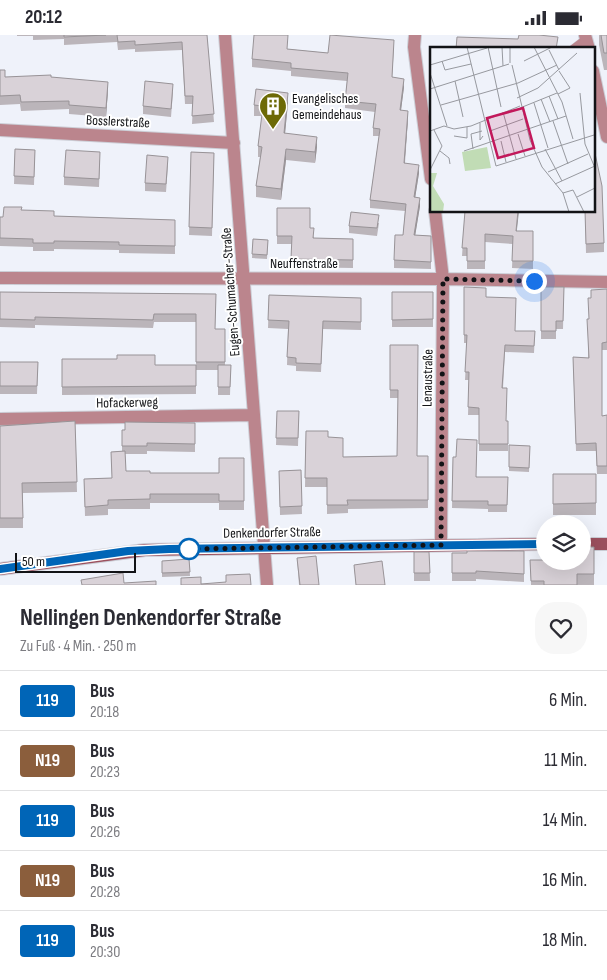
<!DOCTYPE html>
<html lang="de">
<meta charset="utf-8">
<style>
:root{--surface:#fff;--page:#f7f7f7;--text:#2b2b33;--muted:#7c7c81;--line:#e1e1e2}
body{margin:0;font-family:"Sofia Sans Condensed",sans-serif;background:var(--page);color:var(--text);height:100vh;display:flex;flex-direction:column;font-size:19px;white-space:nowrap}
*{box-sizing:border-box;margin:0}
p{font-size:16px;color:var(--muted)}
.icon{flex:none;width:28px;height:28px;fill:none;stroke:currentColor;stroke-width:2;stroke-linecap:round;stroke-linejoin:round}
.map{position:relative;height:550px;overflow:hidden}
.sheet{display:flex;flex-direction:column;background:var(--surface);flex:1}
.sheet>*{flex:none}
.badge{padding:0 10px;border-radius:4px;font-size:18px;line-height:32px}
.buttons{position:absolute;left:536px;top:480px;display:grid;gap:10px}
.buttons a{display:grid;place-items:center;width:55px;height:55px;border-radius:50%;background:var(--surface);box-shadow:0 5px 20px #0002;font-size:25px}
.scale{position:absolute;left:15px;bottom:12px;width:121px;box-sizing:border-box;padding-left:5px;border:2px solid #121316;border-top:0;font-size:14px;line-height:18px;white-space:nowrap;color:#121316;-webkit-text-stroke:4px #fff;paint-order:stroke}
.you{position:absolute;width:25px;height:25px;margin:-12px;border:4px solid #fff;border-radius:50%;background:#1a73e8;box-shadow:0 0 0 8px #1a73e833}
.map>.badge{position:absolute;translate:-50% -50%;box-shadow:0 0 0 2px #fff}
.round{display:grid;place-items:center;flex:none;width:52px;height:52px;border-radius:20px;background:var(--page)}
.head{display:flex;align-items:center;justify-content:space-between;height:85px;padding:0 20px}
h1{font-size:24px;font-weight:700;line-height:38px}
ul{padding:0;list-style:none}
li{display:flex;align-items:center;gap:15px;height:60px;padding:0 20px;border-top:1px solid var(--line)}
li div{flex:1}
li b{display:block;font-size:19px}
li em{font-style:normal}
li .badge{min-width:55px;font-weight:700;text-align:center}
.status{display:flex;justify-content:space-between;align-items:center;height:35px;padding:0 25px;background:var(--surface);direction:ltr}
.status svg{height:14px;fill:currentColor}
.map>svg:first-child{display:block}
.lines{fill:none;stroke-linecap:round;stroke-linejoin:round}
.service-casing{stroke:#ccced6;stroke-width:9}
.minor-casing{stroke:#ccced6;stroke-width:14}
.tertiary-casing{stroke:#ccced6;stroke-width:14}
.secondary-casing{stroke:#ccced6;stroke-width:14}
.service{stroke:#bb858d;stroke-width:8}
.minor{stroke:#bb858d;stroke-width:12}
.tertiary{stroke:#bb858d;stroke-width:12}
.secondary{stroke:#9c505e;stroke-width:12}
.wall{fill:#bbb5ba}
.shaded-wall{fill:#989397}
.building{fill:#d9d2d8;stroke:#989397}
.line-casing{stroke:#fff;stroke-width:11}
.line{stroke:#0065b7;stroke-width:8}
.walk{stroke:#121316;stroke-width:5;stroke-dasharray:0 9}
.stop-dot{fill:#fff;stroke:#0065b7;stroke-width:2.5}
.labels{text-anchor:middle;stroke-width:4;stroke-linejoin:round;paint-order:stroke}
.poi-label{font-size:14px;fill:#121316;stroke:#fff;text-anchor:start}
.street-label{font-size:14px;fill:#121316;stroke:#fff}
.inset-road{fill:none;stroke:#97999f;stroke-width:1}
.view{fill:#c2185b;fill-opacity:0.15;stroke:#c2185b;stroke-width:2.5}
.inset-edge{fill:none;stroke:#121316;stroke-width:2.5}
</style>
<div class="status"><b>20:12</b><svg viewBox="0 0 49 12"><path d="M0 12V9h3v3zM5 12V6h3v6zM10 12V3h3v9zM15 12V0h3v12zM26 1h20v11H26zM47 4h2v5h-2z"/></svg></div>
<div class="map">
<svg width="607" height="550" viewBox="0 0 607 550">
<rect width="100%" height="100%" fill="#eff2fa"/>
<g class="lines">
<g class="service-casing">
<path id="service" d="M573 14 586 4"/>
</g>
<g class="minor-casing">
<path id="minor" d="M225 0 267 550
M415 0 414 12 431 144
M0 95 234 108
M435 176 443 244 441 510
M0 243 443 244 607 247
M0 384 254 380"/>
</g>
<g class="tertiary-casing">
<path id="tertiary" d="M585 0 589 14
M593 36 607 102"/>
</g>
<g class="secondary-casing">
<path id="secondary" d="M582 509H607
M0 534 145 515 545 509"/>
</g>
<use href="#service" class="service"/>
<use href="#minor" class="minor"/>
<use href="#tertiary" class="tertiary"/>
<use href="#secondary" class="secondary"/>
</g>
<path class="wall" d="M17 0H207L214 87 192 89 193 69H185L182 15 135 17V14L118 15 117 7 64 10V4L33 5V1H17Z
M599 0H607V35H604L599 10Z
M394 13 392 43 404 52 401 75 408 84 405 128 419 138 415 163 420 171 415 200 431 201V234L394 233V225L403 200 405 176 370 173V165L379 101H373V93L375 77 345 73V66L347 46 291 41V36L252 32V24L287 14 328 18Z
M0 35 5 42H51L108 55 106 82 69 79V74L21 76 20 69 0 70Z
M173 57 171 82 143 79V71Z
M288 68 285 98 317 112 315 128 286 125 281 165 256 162V151L260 122H258V111L262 81H254V70Z
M15 114 35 115 34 150 14 149Z
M191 117 214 118 212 201 189 200Z
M100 125 99 152 64 150V142Z
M168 130 166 157 145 156V148Z
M277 173 310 193 314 203 353 204V233L291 232 292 209H277Z
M21 175 54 181 175 185V219L119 218V215L54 214V216H33V212L0 211V182H3Z
M465 176 517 196H533V234L512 233 513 209 485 207V234H467V221H462Z
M578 176H593L604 208V217L586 218 585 178H578Z
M379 188 377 201 349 198V191Z
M253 204 268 205 267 224 252 223Z
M464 252 486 262 515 296H535L534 318 505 317 503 353 506 386H508V416H479V380H468L469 345H465L467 308H464Z
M541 252H564L563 294H556V304H541Z
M607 254V315H602V381L607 380V439H597L596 416H576L573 322 588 323 589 284 591 263Z
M0 257 216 259 215 294H225V330H231L230 360H218V335H196V359L62 360V324L155 330H196V287H154L153 293 35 290V293L0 292Z
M392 257H433V292H392Z
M269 260 361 263V295L323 294 321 337 296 336V331L287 330 288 294 268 293Z
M390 310 417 421H428V473L348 474V478L327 479V452H305L306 396 328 402 343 422 397 421 398 363H390Z
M0 327H38L37 359H0Z
M277 376H299L298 411 276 410Z
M75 386 77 457 23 458V493H0V391Z
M195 388V417L147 416V419H125L126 436 150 438H219L244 423V475H219V468H150V474H108V480L85 481 84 444 112 443 111 417 122 416V395Z
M509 410 530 411 529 437 509 436Z
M453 422 477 442H508L507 477H488V474L452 473Z
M301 435 302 479 280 480 279 436Z
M553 439H596V480H553Z
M594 512V550H531L530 525 582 526Z
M524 516V547L476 544V546H452V518Z
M414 517H429L430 546H414Z
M297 523 319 550H299Z
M189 524 190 541 162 542V526Z
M354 530 385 550H356Z"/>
<path class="shaded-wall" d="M404 44V52L400 83V75Z
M108 47V55L106 82V73Z
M288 58V68L284 109V98Z
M408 76V84L404 135V128Z
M317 102V112L315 128V117Z
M286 114V125L281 165V154Z
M419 130V138L414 170V162Z
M420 163V171L414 208V200Z
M518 176H519L516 203V196Z"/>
<path class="building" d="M64 0H106L64 2Z
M117 0H207L214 79 192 81 193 61H185L182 7 135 10V6L118 7Z
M254 0H288L287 14 328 18 330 0 394 5 392 42 404 44 400 75 408 76 404 128 419 130 414 162 420 163 414 200 431 201V227L394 225 395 200H403L406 169 370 165 380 94 373 93 376 69 345 66 348 38 291 33V28L252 24Z
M519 0H539L558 2 556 14H456L457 2 518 4Z
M601 0H607V18H604Z
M0 35H5V42L51 40V42L108 47 106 73 69 70V66L21 67 20 60 0 61Z
M145 46 173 49 171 74 143 71Z
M256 54 288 58 284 98 317 102 315 117 286 114 281 154 256 151 262 112 258 111 263 71 254 70Z
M593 109 602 151 604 208 586 209 585 176H593Z
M15 114 35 115 34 142 14 141Z
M66 115 100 117 99 144 64 142Z
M191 117 214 118 212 193 189 192Z
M147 120 168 122 166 149 145 148Z
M4 172H22L21 175 54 176V181L175 185V211L119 210V207L54 206V208H33V204L0 203V182H3Z
M277 173H310V193H314L313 203 353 204V225L291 224 292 201H277Z
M465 176H518L516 196H533V226H512L513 201 485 199V226H467V213H462Z
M351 177 379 180 377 193 349 191Z
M253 204 268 205 267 220 252 219Z
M464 252 486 253V262L516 263 515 296H535L534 311 505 310 502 353H507L506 386H508V409H479V373L468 372 469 337H465L467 300H464Z
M541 252H564L563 286H556V296H541Z
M607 254V307L602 308V381L607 380V431H597L596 408 576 409 573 322 589 323 587 284H589L588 263H591V255Z
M0 257 216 259 215 294H225V327H196V279H154L153 285 35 282V285L0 284Z
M392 257H433V284L392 285Z
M269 260 361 263V287L323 286 321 329 296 328V323L287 322 289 286 268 285Z
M390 310H418L417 421H428V465H347L348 470H327V443H305L306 396H328V402L343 403V422L397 421 398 355H390Z
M117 320H155V330H196V351L62 352V324H117Z
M0 327H38L37 351H0Z
M218 330H231L230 352H218Z
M277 376H299L298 403H276Z
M75 386 77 447 22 448 23 483H0V391Z
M125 387 195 388V409L147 408V411H122V395H125Z
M457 404 477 405 476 442H508L507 470H488V466H452L453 422H456Z
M509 410 530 411 529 433 509 432Z
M125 416 126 436H150V438H219V423H244V466H219V459H150V464L108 465V470L85 472 84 444 112 443 111 417Z
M301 435 302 471 280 472 279 436Z
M553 439H596V468L553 469Z
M582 512H594V539H577V550H544V546H531L530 525H545V526H582Z
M467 516H524V539L476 536V538H452V518H467Z
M414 517H429L430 538H414Z
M316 521 319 550H300L297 523Z
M189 524 190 537 162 538V526Z
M382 526 385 550H356L354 530Z
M123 538 124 548 156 546V550H82L81 545Z
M250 539 251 550H181V543L201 542V549L226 547V540Z"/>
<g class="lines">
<g class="line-casing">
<path id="line" d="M0 534 128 516 169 514 545 509"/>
</g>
<use href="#line" class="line"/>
<path class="walk" d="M189 514 441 510 443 244 534 246"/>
</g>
<defs>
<g id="building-pin" transform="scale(1.4375)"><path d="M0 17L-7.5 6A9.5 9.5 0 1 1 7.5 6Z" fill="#6d6a07" stroke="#fff"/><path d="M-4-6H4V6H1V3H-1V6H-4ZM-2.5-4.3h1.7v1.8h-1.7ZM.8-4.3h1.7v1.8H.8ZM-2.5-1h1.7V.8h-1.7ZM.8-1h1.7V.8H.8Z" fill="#fff"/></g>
</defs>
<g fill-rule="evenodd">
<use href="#building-pin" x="273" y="71"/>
</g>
<circle class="stop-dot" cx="189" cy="514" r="10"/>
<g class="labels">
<g class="poi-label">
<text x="292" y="68">Evangelisches<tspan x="292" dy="16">Gemeindehaus</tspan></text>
</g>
<g class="street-label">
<text transform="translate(118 86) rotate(3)" y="5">Bosslerstraße</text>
<text x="304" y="233">Neuffenstraße</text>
<text transform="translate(230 257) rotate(-94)" y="5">Eugen-Schumacher-Straße</text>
<text transform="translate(427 343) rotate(-89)" y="5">Lenaustraße</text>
<text transform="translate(127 367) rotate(-1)" y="5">Hofackerweg</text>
<text transform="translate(272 497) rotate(-1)" y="5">Denkendorfer Straße</text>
</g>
</g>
<g transform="translate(430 12)">
<rect width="165" height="165" fill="#eff2fa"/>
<path d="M57 100 61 121 35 124 32 105ZM0 126H7L3 139 14 157 13 165H0Z" fill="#c1dcb5"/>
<path class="inset-road" d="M37 0 66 119 164 88M58 0 71 60M72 0 73 19M104 0 132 55 143 92M119 3 129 23M12 14 15 23 41 17M94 14 122 0M80 16V0M0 18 57 1M82 18 100 93 112 120 133 146 139 165M0 26 17 79M25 34 33 70M0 42 79 17M150 46 155 97 165 121M128 47 140 41 129 24M119 49 128 72M87 51 108 41 147 6M111 52 120 75M104 56 118 101M11 58 88 36 127 18M90 61 127 46M73 65 86 112M123 74 138 117M50 76V93L53 89M0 84 14 79 24 82 41 79 90 59M60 84 93 72M88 87 95 109M24 89 37 91V80M71 94 76 115M43 102 41 87 52 84M115 102 132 134M10 104 19 111 20 117M34 104 136 69M0 123 12 99 4 83M118 125 158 107M125 137 165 119M133 146 143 143 154 165M147 150 165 141"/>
<path class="view" d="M93 61 104 101 68 111 57 71Z"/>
<rect width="165" height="165" class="inset-edge"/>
</g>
</svg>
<div class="buttons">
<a><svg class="icon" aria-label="layers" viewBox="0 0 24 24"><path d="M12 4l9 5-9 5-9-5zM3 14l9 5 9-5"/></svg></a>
</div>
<div class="scale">50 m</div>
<div class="you" style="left:534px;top:246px"></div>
</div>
<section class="sheet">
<div class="head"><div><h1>Nellingen Denkendorfer Straße</h1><p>Zu Fuß · 4 Min. · 250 m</p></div><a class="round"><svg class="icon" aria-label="heart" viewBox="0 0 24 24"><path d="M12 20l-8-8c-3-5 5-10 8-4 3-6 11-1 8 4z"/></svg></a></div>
<ul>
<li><span class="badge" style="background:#0065b7;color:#fff">119</span><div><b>Bus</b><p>20:18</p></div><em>6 Min.</em></li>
<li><span class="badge" style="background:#8b5e3c;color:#fff">N19</span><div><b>Bus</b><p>20:23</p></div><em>11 Min.</em></li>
<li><span class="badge" style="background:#0065b7;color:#fff">119</span><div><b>Bus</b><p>20:26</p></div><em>14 Min.</em></li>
<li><span class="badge" style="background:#8b5e3c;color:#fff">N19</span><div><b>Bus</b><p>20:28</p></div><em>16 Min.</em></li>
<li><span class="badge" style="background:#0065b7;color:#fff">119</span><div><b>Bus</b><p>20:30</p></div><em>18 Min.</em></li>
</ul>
</section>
